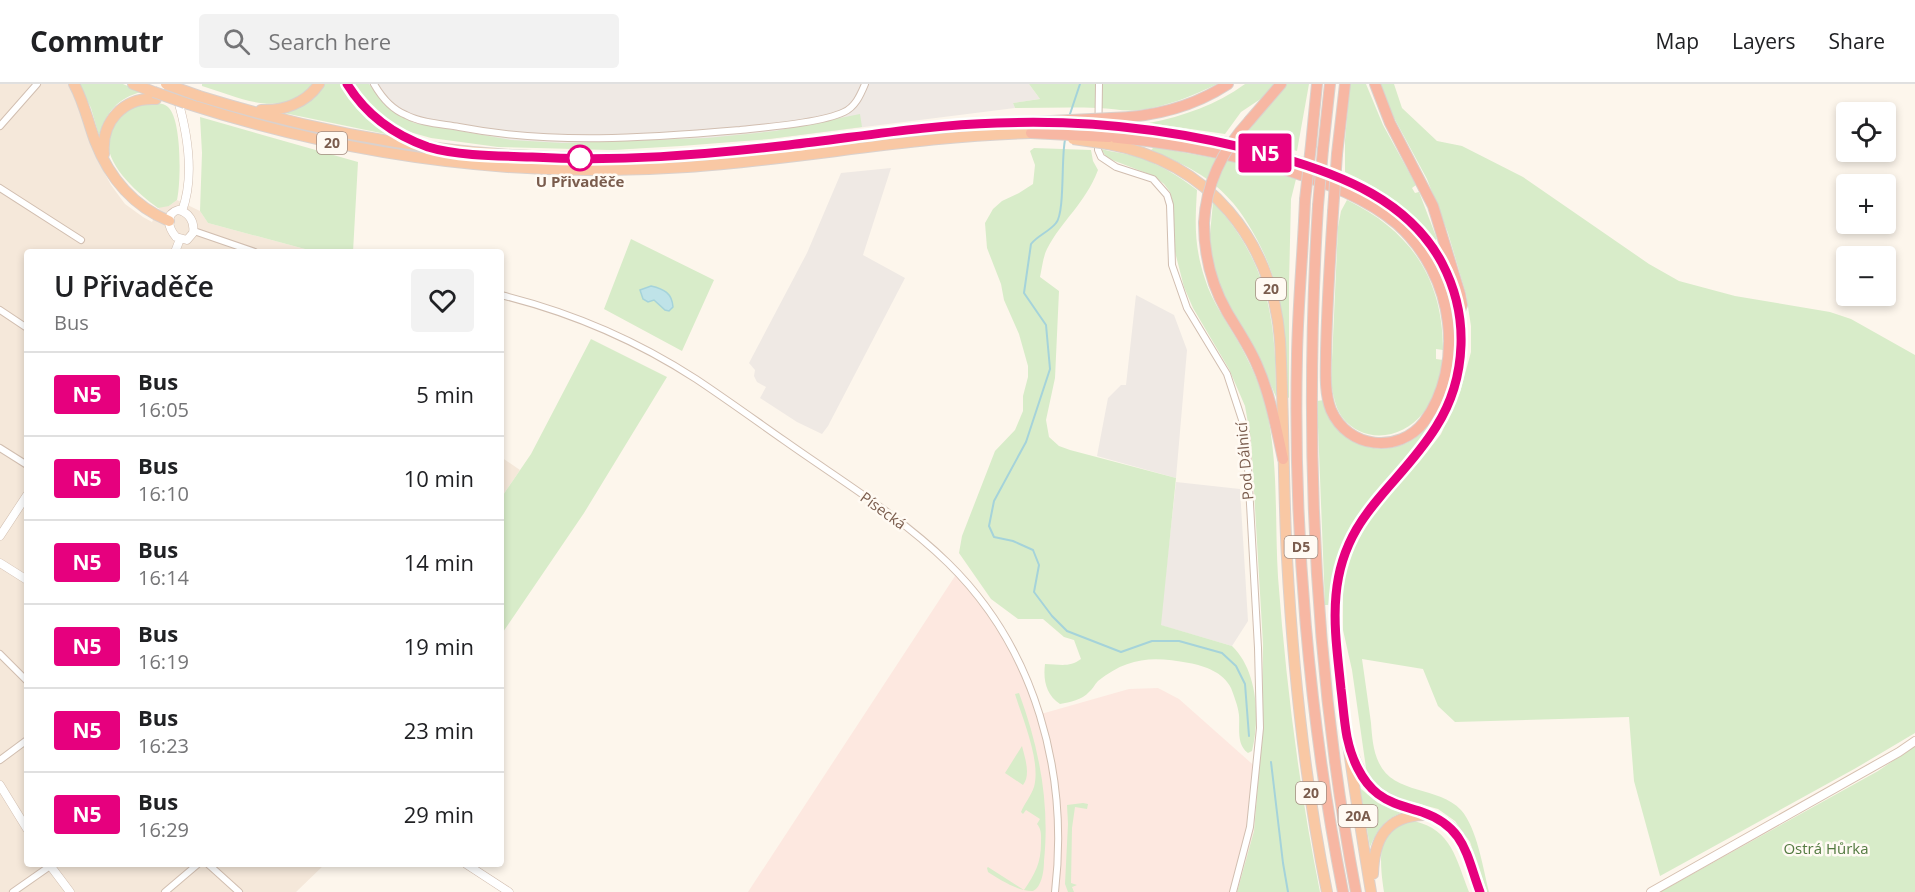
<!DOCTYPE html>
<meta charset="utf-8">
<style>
:root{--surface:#fff;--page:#f2f2f2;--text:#202124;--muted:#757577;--line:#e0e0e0}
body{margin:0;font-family:"Open Sans",sans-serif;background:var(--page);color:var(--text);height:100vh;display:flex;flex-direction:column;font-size:22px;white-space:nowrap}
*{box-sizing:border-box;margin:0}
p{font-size:20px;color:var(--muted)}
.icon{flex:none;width:33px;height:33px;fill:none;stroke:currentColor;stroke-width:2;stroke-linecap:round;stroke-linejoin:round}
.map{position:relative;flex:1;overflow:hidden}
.sheet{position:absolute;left:24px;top:165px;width:480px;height:618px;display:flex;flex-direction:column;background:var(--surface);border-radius:6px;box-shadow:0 3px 9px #0003}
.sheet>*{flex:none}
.badge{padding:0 12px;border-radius:4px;font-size:21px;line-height:39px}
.tools{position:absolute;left:1836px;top:18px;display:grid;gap:12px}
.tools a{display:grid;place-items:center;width:60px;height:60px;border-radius:6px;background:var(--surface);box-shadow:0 3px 9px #0003;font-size:30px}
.map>.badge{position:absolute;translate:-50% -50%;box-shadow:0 0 0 3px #fff}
.round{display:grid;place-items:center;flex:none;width:63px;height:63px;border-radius:6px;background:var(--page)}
.summary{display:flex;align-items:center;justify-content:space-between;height:102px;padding:0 30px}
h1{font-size:28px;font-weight:600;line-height:45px}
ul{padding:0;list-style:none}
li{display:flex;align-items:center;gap:18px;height:84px;padding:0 30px;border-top:2px solid var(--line)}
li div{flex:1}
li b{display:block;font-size:22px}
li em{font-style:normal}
li .badge{min-width:66px;font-weight:700;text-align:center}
header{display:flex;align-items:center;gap:36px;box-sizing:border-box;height:84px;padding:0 30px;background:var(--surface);border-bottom:2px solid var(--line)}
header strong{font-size:28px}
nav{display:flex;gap:33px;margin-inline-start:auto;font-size:21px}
.search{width:420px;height:54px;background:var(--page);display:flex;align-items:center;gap:15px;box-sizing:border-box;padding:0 21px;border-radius:6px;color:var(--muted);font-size:22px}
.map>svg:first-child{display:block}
.residential{fill:#f5e8da}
.commercial{fill:#fde8e0}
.industrial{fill:#efe9e4}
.green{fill:#d8ecc9}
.water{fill:#bfe3e8;stroke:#a5d3da;stroke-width:1.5}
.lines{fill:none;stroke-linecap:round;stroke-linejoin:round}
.stream{stroke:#a5d3da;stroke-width:2}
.minor-casing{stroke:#d1beb0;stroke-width:8}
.tertiary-casing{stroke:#d1beb0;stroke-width:9}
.secondary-casing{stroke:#d6c0b0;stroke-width:10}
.trunk-casing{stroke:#dad1cd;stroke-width:12}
.motorway-casing{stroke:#dad1cd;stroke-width:12}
.minor{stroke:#fff;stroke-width:6}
.tertiary{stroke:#fff;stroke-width:8}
.secondary{stroke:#fff;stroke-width:8}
.trunk{stroke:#f9c8a4;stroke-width:10}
.motorway{stroke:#f7b7a3;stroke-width:10}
.trunk-bridge-casing{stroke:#dad1cd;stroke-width:12;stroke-linecap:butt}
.motorway-bridge-casing{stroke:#dad1cd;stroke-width:12;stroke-linecap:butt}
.trunk-bridge{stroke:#f9c8a4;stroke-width:10}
.motorway-bridge{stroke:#f7b7a3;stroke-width:10}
.line-casing{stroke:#fff;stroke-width:14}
.line{stroke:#e6007e;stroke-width:9}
.stop-dot{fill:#fff;stroke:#e6007e;stroke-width:3}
.labels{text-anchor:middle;stroke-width:5;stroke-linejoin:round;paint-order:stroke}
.shield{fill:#fffaf3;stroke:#a28b7f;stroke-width:1.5}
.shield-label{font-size:14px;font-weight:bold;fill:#7a5c4d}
.stop-label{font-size:15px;font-weight:bold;fill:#7a5c4d;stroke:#fffaf3}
.street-label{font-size:15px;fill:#7a5c4d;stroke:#fffaf3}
.park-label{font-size:15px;fill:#537a41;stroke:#fffaf3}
</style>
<header>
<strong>Commutr</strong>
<div class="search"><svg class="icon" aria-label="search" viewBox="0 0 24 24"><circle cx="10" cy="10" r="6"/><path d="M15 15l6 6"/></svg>Search here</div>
<nav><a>Map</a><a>Layers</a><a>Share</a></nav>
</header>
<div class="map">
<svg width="1915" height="808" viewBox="0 0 1915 808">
<rect width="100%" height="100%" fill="#fdf6ec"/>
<path class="residential" d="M0 0H68L76 15 97 75 111 101 125 120 143 133 152 138 160 122H169L177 116 200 127 208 139 316 168H27V780H325L296 808H0Z
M501 373 520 386 501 414Z"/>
<path class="commercial" d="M957 489 1003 550 1041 630 1129 605 1158 604 1179 615 1259 686 1254 747 1237 808H748Z"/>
<path class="industrial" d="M364 0H1029L1040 15 1013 19 1015 24 769 55 612 66 511 62 402 41Z
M891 84 863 171 905 194 828 342 822 350 797 338 760 314 766 303 757 298 754 292 755 286 749 279 807 169 841 89Z
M1136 211 1174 231 1187 266 1176 394 1097 372 1108 314 1121 301H1126Z
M1176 398 1240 405 1248 537 1232 562 1160 541Z"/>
<path class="green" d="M79 0H123L142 8C118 13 105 30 99 52L91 24Z
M202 0H315C280 36 242 14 202 2Z
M325 0H343C356 23 372 39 395 52L284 29C301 24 315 16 325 0Z
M352 0H369L385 21 414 39 511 56 562 59 707 54 775 47 860 30 862 43 769 55 681 62 612 66 498 63 431 54 406 47 390 40 361 13Z
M1029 0H1217C1192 12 1166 23 1139 26 1124 28 1112 24 1098 24 1070 23 1042 24 1015 24L1013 19 1040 15Z
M1245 0H1274L1262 14 1241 28 1225 50 1149 39C1184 32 1216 21 1245 0Z
M1287 0H1309L1297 67 1245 52 1258 32Z
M1350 0H1366L1383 41 1416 101 1412 104 1415 109 1419 108 1437 155 1435 156C1411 124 1381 105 1345 88V56Z
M1380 0H1394L1402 24 1437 57 1462 62 1523 93 1649 180 1679 197 1735 212 1830 228 1851 235 1915 271V649L1856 684 1660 792 1634 697 1629 633 1455 638 1438 622 1423 585 1362 575C1365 596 1368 617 1371 639 1372 652 1373 667 1379 679 1394 711 1439 702 1461 726 1477 744 1483 784 1489 808H1487L1470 758 1455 737 1438 725 1386 711 1367 691 1352 586 1343 546V501L1352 464 1374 427 1420 377 1441 350 1460 308 1471 268V242L1466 210 1448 149 1427 95 1392 30Z
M154 18C158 19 165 20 168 23 182 35 181 99 177 116L169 122 158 124C135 107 91 70 115 38 119 34 122 27 127 25 135 21 146 20 154 18Z
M200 33 358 78 353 168H316L208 139 200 127 202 69Z
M1154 63 1230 77 1296 95 1291 115 1289 199V314L1287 313C1285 247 1285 199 1248 140 1237 121 1220 103 1201 91 1185 81 1168 73 1151 66Z
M1034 64 1091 66 1093 77 1098 86C1085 120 1062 136 1047 165 1043 173 1042 184 1040 193L1059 207 1055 294 1046 336 1049 353 1059 362 1070 366 1176 394 1161 541 1232 562C1258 587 1260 634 1252 667L1248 669C1236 660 1240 644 1239 631 1238 622 1234 612 1231 604 1223 588 1205 582 1189 579 1153 572 1128 573 1098 597 1094 601 1093 605 1089 608 1082 616 1070 618 1060 620 1046 611 1043 596 1045 580 1059 580 1069 584 1081 575L1074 556 1064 553 1043 535H1018L991 515 959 469 962 452 995 367 1015 346 1023 327V312L1028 293V282L1019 250 1004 216 1001 200 987 164 985 139 993 125 1002 117 1019 109 1033 100 1035 81 1030 67Z
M1101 65C1112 68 1123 69 1134 72 1158 79 1177 91 1197 106 1195 140 1194 162 1205 195 1212 218 1227 238 1239 259 1254 286 1266 314 1270 344 1278 393 1275 444 1278 493 1286 599 1299 704 1320 808H1237L1254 747 1262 652 1263 560 1251 356 1245 322 1229 285 1193 224 1184 203 1174 164 1173 119 1170 108 1164 100 1154 92 1107 74Z
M1347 116C1411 147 1443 195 1443 266L1436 265V275L1443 276C1439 295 1435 314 1423 329 1403 355 1364 361 1342 333 1335 323 1333 310 1331 298L1338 143 1341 127Z
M1213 118C1268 177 1276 235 1276 313L1257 269 1228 220 1219 200 1209 161Z
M631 155 714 196 682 267 604 225Z
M591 255 667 293 584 429 501 551V414L531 370Z
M1324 316C1334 360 1384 381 1420 350 1427 344 1432 335 1436 327L1438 328C1410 378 1361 412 1340 466 1333 484 1332 503 1330 521H1325L1317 317Z
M1019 609C1039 663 1050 719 1044 777 1044 786 1042 803 1033 807 1019 808 999 795 988 788L987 784 988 783 1024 806C1035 790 1041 779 1041 759 1041 752 1042 746 1037 740L1040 735 1026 726 1023 730 1021 728C1024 720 1031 712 1034 703 1041 677 1023 636 1015 610Z
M1022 662C1025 674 1031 691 1023 701L1005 689Z
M1915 662V808H1660L1878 687Z
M1360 704 1378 719 1404 728C1384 735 1378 745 1370 763Z
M1083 719 1088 720 1087 725 1075 723 1072 744 1071 799 1077 801 1072 803 1074 808H1068L1065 800 1068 740 1067 721Z
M1414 737C1452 746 1456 775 1469 808H1384C1381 787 1375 751 1399 740 1403 738 1410 738 1414 737Z"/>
<path class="water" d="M651 202C664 205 672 209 673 223L669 227 665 226 654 216 648 218 643 215 640 206Z"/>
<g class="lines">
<path class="stream" d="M1069 33 1080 0
M1065 56C1061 74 1065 129 1056 139 1049 148 1038 151 1031 160L1024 209 1046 241 1050 285 1026 358 994 417 989 442 994 453 1013 457 1033 466 1039 481 1034 508 1052 532 1067 547 1121 568 1152 557H1179L1222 569 1236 582 1245 600 1249 652
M1271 678 1283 779 1288 808"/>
<g class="minor-casing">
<path id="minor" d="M374 0C382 14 391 25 406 31 421 39 442 40 459 43 552 61 646 54 740 46 766 43 821 39 844 28 855 23 860 12 865 0
M1099 0 1098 66 1101 73 1116 83 1153 95 1167 111 1170 121 1172 181 1187 224 1227 290 1246 348 1258 564 1260 644 1250 743 1233 808
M0 42 37 0
M0 104 81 156
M194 147 255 168
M501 211C570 228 636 256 696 295 726 315 755 336 785 357 840 396 900 432 948 479 1036 565 1069 689 1055 808
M0 226 27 244
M0 364 27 381
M0 570 27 597
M0 676 27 656
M208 780 239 808
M13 808 53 780
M165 808 198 780"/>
</g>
<g class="tertiary-casing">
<path id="tertiary" d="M177 13C187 47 195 92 182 127
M178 126C189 128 195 138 193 149L187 156 176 153C169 145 164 130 178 126Z
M175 168 180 155
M0 452 27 411
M0 479 27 496
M0 701 27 745
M49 780 70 808
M466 780 509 808"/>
</g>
<g class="secondary-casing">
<path id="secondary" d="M1651 808 1899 668 1915 657"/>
</g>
<g class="trunk-casing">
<path id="trunk" d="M74 0C84 18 88 38 95 57 109 93 133 122 169 137
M133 0 154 8
M347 0C364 27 387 45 416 58
M199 12C361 62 518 82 688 71 803 64 916 41 1031 38
M185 19C348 72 517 95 687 83 802 75 916 52 1031 49
M261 26C284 27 306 19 319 0
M1110 41C1197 50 1335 73 1403 131 1428 152 1446 181 1455 213 1466 250 1462 291 1445 326 1416 388 1353 418 1338 491 1330 529 1337 568 1341 606 1349 674 1360 741 1371 808
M1108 60C1209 78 1272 156 1280 256 1284 329 1283 402 1287 474 1293 586 1305 699 1327 808
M104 70C101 38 123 13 156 15
M1354 673C1368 711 1387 716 1423 728 1433 732 1444 736 1452 744 1468 760 1473 787 1480 808
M1373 790C1374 755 1386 732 1424 731"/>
</g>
<g class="motorway-casing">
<path id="motorway" d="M1375 0 1390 39 1433 122 1460 210 1462 221 1459 229
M1111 34C1153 33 1193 23 1228 0
M1250 36 1281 0
M1109 53C1191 60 1334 86 1397 140 1425 165 1444 201 1448 239 1452 272 1445 310 1424 338 1399 370 1348 365 1331 326 1324 308 1326 287 1326 268 1327 221 1330 174 1333 128
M1311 61 1317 0
M1323 65 1330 0
M1337 70 1345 0
M1305 116C1303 168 1298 219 1297 271 1293 446 1309 636 1343 808
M1318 122C1304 351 1313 582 1356 808
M1204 139C1204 171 1211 200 1227 228 1237 245 1249 262 1257 281 1270 310 1276 343 1283 375"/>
</g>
<use href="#minor" class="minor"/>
<use href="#tertiary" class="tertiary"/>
<use href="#secondary" class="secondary"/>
<use href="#trunk" class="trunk"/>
<use href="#motorway" class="motorway"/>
<g class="trunk-bridge-casing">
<path id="trunk-bridge" d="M166 0 199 12
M154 8 185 19
M1081 39 1110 41
M1073 55 1108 60"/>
</g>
<g class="motorway-bridge-casing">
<path id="motorway-bridge" d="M1031 38 1111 34
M1031 49 1109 53
M1305 116 1311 61
M1318 122 1323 65
M1333 128 1337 70
M1204 139C1206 99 1223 65 1250 36"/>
</g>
<use href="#trunk-bridge" class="trunk-bridge"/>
<use href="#motorway-bridge" class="motorway-bridge"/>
</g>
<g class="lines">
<g class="line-casing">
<path id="line" d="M347 0C366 31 394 51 428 63 457 72 501 72 532 73 618 78 703 71 789 61 858 53 927 41 997 39 1093 35 1187 47 1279 73 1342 91 1409 117 1442 179 1455 204 1462 233 1461 261 1460 290 1452 318 1436 343 1398 404 1343 430 1336 511 1333 542 1338 574 1341 605 1343 621 1344 637 1347 653 1351 673 1361 697 1378 710 1391 720 1407 723 1422 728 1465 743 1466 770 1480 808"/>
</g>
<use href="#line" class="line"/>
</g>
<circle class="stop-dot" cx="580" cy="74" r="12"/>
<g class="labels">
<g class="shield">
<rect x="317" y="48" width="30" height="22" rx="4.5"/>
<rect x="1256" y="194" width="30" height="22" rx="4.5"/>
<rect x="1284.5" y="452" width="33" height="22" rx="4.5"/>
<rect x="1296" y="698" width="30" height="22" rx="4.5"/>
<rect x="1338.5" y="721" width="39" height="22" rx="4.5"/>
</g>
<g class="shield-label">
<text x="332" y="64">20</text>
<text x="1271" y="210">20</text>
<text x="1301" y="468">D5</text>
<text x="1311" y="714">20</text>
<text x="1358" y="737">20A</text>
</g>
<g class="stop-label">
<text x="580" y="103">U Přivaděče</text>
</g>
<g class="street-label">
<text transform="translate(1245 377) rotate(-95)" y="5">Pod Dálnicí</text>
<text transform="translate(883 427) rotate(36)" y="5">Písecká</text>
</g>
<g class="park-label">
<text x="1826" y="770">Ostrá Hůrka</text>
</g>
</g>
</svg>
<div class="tools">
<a><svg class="icon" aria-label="locate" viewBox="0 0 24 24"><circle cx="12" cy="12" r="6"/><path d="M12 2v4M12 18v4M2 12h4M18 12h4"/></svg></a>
<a>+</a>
<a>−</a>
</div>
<b class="badge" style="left:1265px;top:69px;background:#e6007e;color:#fff">N5</b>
<section class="sheet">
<div class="summary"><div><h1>U Přivaděče</h1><p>Bus</p></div><a class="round"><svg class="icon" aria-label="heart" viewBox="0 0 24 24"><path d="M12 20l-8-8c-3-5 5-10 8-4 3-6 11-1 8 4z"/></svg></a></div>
<ul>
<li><span class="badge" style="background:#e6007e;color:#fff">N5</span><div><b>Bus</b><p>16:05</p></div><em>5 min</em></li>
<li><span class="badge" style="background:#e6007e;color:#fff">N5</span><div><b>Bus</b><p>16:10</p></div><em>10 min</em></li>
<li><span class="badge" style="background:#e6007e;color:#fff">N5</span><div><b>Bus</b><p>16:14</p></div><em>14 min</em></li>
<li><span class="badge" style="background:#e6007e;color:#fff">N5</span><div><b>Bus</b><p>16:19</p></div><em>19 min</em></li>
<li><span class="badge" style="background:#e6007e;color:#fff">N5</span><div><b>Bus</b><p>16:23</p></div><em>23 min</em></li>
<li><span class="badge" style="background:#e6007e;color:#fff">N5</span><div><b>Bus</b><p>16:29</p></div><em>29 min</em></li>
</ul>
</section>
</div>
